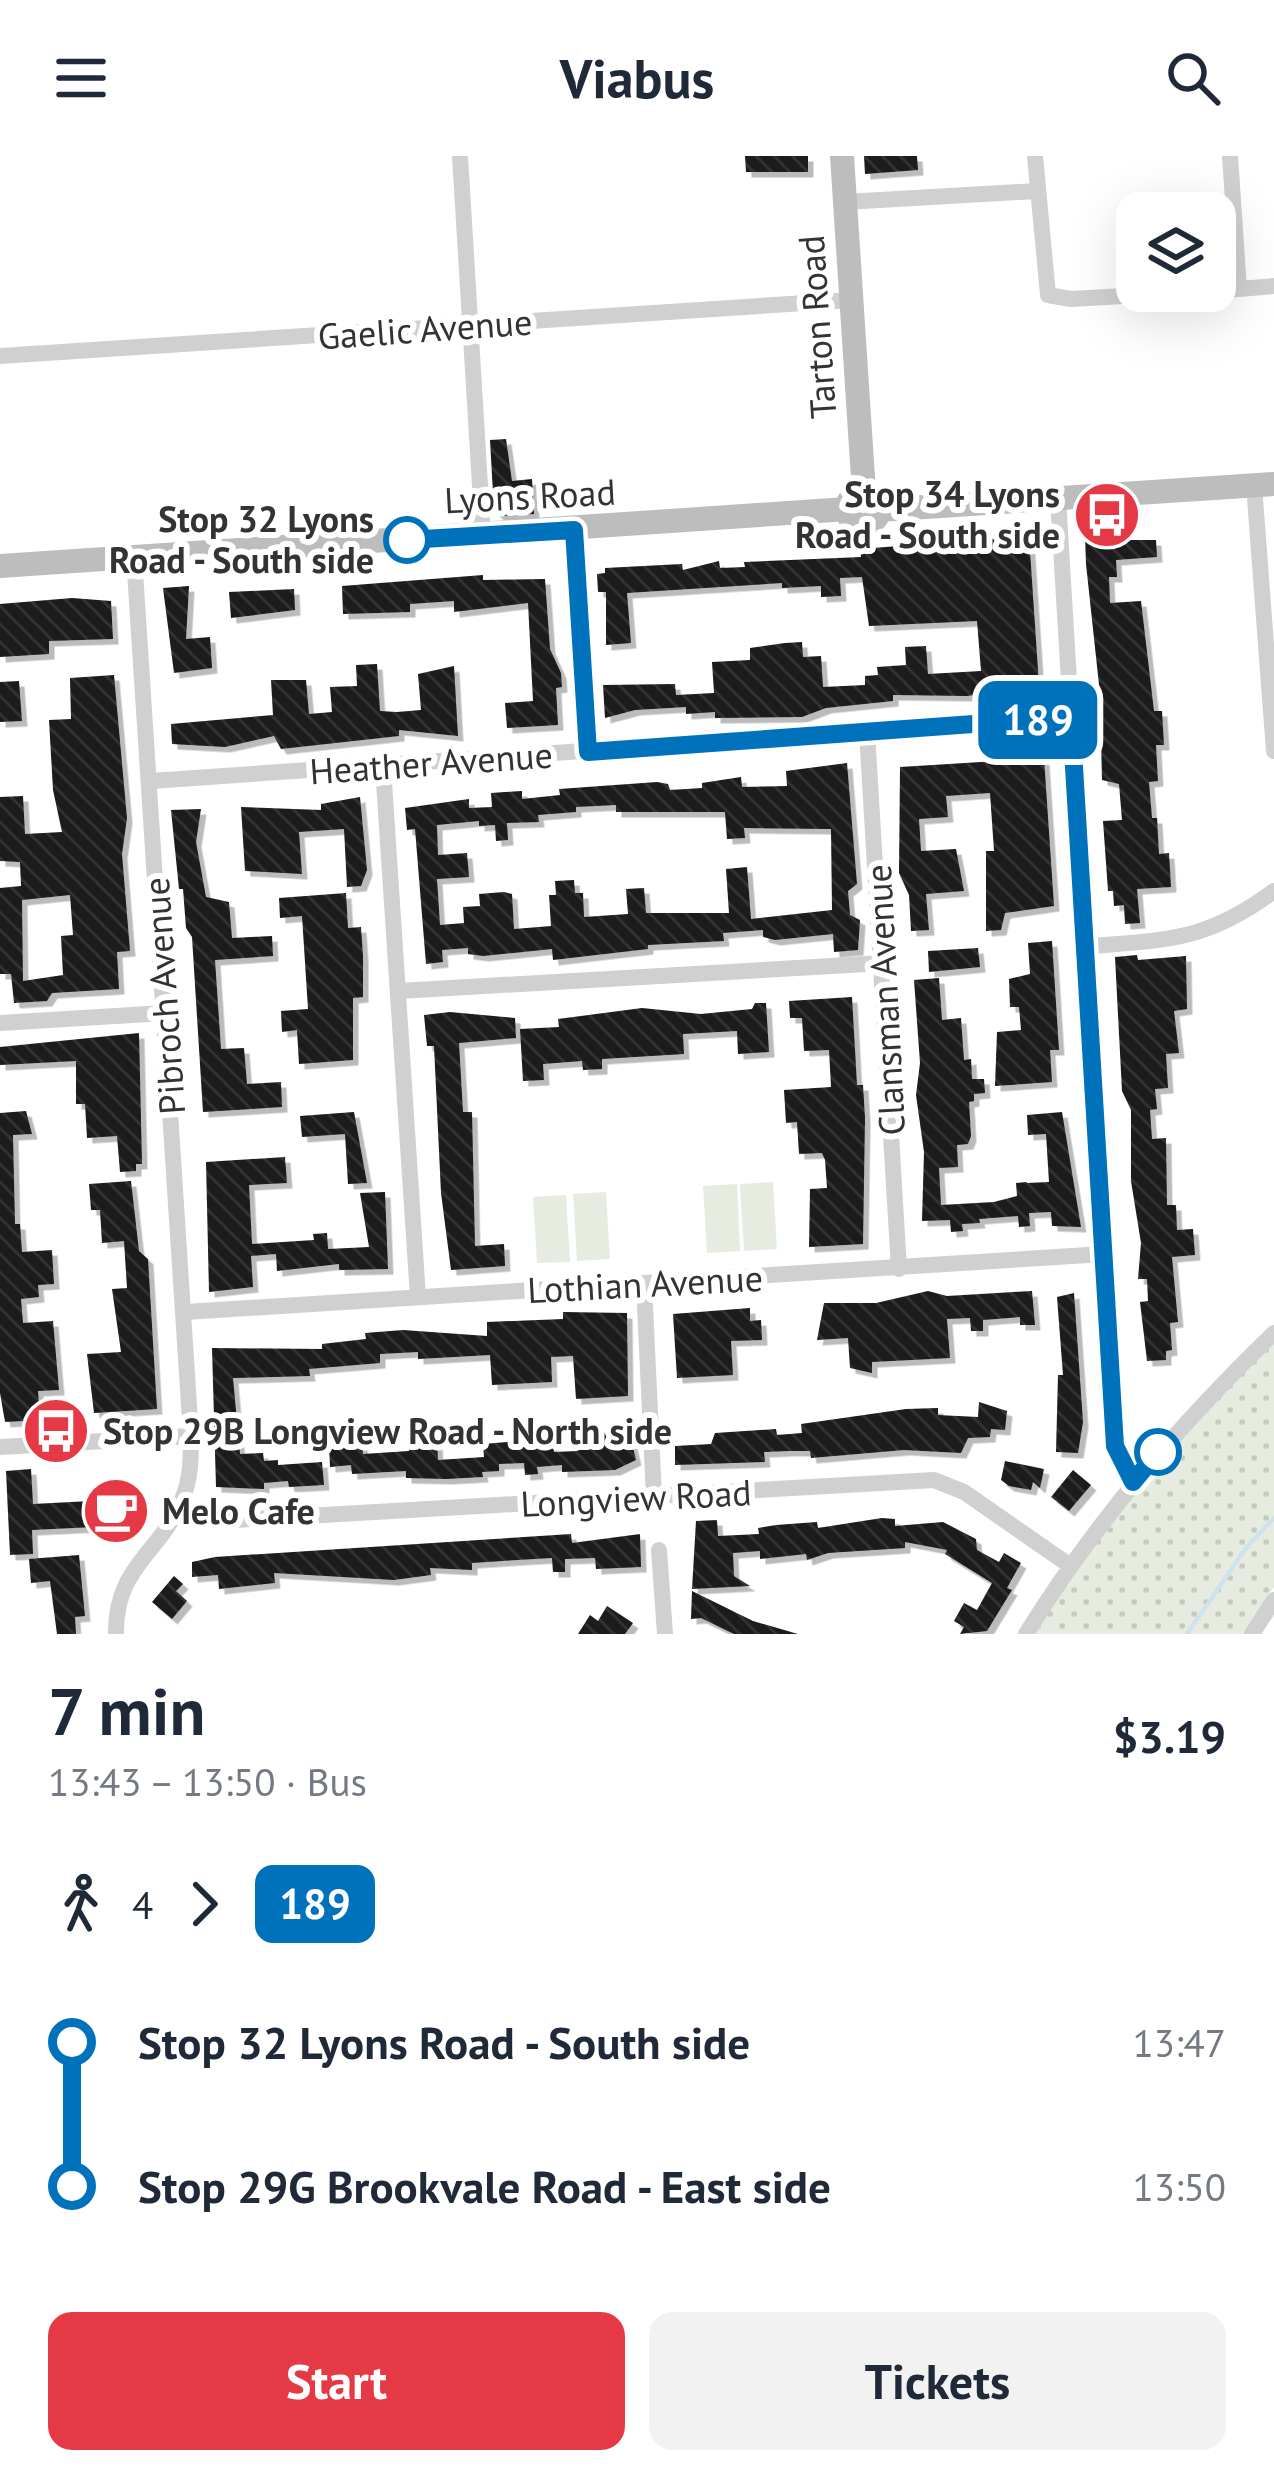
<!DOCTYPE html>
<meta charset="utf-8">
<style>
:root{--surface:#fff;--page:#f2f2f3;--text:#1f2937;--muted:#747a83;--accent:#e63946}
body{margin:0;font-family:"PT Sans",sans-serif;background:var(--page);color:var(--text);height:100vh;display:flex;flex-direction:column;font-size:45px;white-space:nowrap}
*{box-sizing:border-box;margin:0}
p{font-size:39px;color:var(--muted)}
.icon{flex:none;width:66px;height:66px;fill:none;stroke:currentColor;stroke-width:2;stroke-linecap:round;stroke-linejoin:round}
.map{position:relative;height:1478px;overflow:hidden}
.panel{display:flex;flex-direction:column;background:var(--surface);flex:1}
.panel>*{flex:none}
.badge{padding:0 24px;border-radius:18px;font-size:42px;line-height:78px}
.fabs{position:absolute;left:1116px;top:36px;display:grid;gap:24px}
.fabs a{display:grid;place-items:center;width:120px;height:120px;border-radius:24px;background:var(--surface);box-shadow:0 12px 48px #0002;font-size:60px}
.map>.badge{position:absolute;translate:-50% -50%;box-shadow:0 0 0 6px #fff}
.legs{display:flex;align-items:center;gap:18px;height:132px;padding:0 48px;font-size:39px}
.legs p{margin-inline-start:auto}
.head{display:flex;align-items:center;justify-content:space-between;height:204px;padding:0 48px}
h1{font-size:66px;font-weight:800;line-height:90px}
.cta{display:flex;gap:24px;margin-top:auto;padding:24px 48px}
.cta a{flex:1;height:138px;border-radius:24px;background:var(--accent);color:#fff;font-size:48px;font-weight:800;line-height:138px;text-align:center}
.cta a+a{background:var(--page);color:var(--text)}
ul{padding:0 48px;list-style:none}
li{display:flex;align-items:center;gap:42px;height:144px;font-size:45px}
li i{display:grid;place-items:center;width:18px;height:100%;margin:0 15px;background:currentColor}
li i::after{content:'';width:30px;height:30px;margin:-15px;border:9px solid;border-radius:50%;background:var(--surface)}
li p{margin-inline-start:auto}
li:first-child i{background:linear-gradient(#0000 50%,currentColor 0)}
li:last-child i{background:linear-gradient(currentColor 50%,#0000 0)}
header{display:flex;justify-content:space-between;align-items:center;height:156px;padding:0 48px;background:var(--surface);font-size:54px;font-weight:800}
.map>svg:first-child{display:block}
.park{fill:url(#park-dots)}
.garden{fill:#e6ecdf}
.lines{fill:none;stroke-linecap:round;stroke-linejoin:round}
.stream{stroke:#cfe2ee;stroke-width:4.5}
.building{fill:url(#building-back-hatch);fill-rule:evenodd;filter:url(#shadow)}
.street{stroke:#d0d0d0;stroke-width:16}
.secondary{stroke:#bdbdbd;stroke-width:24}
.line-1-casing{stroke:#fff;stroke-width:27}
.line-1{stroke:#0072bc;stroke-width:18}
.stop-1-dot{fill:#fff;stroke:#0072bc;stroke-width:6}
.labels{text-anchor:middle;stroke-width:12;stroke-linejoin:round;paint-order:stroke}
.street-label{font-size:36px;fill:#333;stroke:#fff}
.poi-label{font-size:36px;font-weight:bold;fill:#333;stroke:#fff;text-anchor:start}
.stop-label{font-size:36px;font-weight:bold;fill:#333;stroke:#fff;text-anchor:end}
</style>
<header><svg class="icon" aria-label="menu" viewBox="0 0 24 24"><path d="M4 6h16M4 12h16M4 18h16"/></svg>Viabus<svg class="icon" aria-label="search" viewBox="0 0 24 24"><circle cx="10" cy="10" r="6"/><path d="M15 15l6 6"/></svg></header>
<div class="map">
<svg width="1274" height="1478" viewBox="0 0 1274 1478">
<defs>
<pattern id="park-dots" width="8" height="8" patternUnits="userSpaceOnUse" patternTransform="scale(3)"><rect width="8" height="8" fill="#e6ecdf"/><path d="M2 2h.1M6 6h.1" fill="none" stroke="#c6cbc0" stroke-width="1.8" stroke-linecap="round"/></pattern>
<pattern id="building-back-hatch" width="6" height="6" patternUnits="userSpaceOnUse" patternTransform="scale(3)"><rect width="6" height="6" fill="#1a1a1a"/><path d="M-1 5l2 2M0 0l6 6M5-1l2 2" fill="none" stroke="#333"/></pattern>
<filter id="shadow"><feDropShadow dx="5.5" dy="5.5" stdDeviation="0" flood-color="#0004"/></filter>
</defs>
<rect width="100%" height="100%" fill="#fff"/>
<path class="park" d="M1274 1180V1431L1243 1478H1028L1133 1326Z"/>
<path class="garden" d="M773 1026 777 1093 744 1095 740 1028Z
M737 1028 740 1095 707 1097 703 1030Z
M606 1036 610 1103 577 1105 573 1038Z
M566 1039 570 1106 537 1107 533 1041Z"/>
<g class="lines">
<path class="stream" d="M1187 1478 1246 1392 1274 1362"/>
</g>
<path class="building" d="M745 0H808V16H746Z
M864 0H917L918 14 865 18Z
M506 283 512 325 532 323 534 358 500 360 494 355 490 284Z
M1114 377 1115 384H1156L1157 401 1116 404 1117 421H1109L1110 447 1141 445 1154 555H1162L1164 589H1156L1158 625 1149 626 1152 662H1157L1159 698 1169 697 1171 731 1137 733 1140 767 1125 768 1124 749 1114 750 1113 735H1108L1103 665 1122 664 1119 628 1102 624 1100 538 1086 408 1085 378Z
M1029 380 1040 544 1020 545 1019 533 967 540 893 539V545L826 552 802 561 715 562V556L686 558V551L635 554 605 562 603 529 675 528 676 539 714 537 712 506 750 504V492L785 487 802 486 803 501 821 500 823 531 865 529V520L878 519 877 511 906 509 905 491 926 490 928 518 981 515 977 465 869 470 862 421 840 422 841 440 821 441V430L782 432V427L627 437 631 487 606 489V436H598L597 418 605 417V412L682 408 683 414 719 405 720 412 745 411 744 406 861 401 860 393Z
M483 419V424L545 423 550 493 561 517 562 531 556 532 558 569 507 572 505 547 533 545 528 447 454 456V445L410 448V456L343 458 342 430Z
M189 430 186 483 210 481 212 512 174 517 163 432Z
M294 433 295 454 231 462 229 436Z
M72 442 111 445 113 483 49 485V498L0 501V448Z
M377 508 380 555 397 556 421 554 418 518 454 510 458 580 399 574V580L281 593 274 580 225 591 172 588 171 568 273 559 271 524H306L309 558 332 556 330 531 357 530 356 509Z
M114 519 127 662 122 698 130 795 117 796 119 833 52 837 47 845 14 847 11 818H0V732L21 730 20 706 0 705V641L23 640 25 678 62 676 53 634 49 564 71 563 70 522ZM70 739 73 779 61 780 63 819 23 825 22 744Z
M19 525 22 565 0 566V526Z
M1044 602 1054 750 1005 757 1001 774 986 775V695H994L990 637 946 640 948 661 919 663 921 695 956 693 964 735 926 738 929 774 911 775 909 739 899 717 900 611Z
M847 607 857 728 848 735 850 759 860 764 858 794 834 796 833 778 775 784 763 781V774L723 777 724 785 648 789V793L553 804 552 793 483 800 468 798V792L442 794 443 806 426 808 415 673 407 674 405 652 469 643V652L492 651 491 637 505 636 522 635V643L560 639 559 633 657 626 668 628 670 634 702 632V627L741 621 742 631 787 630 786 615ZM616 649V656H725L727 683 745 682 744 672 831 673 832 754 751 763 747 711 726 713 729 757H646L644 732 626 733 628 758 584 761 583 737H575L574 724 555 725 556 739H549L551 770 514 773 512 738 504 736 479 738 480 750 463 751 464 767 440 769 437 723 469 721 467 697 438 699 437 669 479 665V670L495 669 496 685 508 684 507 667 539 666 538 659 576 656V651Z
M360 641 367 714 361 730 347 731 344 673 299 676 302 718 245 715 241 651 321 654V648Z
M201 653 196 686 206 741 229 746 232 782 272 780 273 800 215 804 221 893 244 892 247 928 281 926 282 951 203 956 192 781 186 772 183 733H179L171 654Z
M346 737 348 772 361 771 363 800V841L353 842V904L299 908 297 874 282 876 281 855 308 853 302 760 280 762 279 742Z
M1052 785 1059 894H1050L1052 926 995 930 997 876 1021 874 1019 851H1010L1009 823 1030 818 1028 787Z
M978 792 980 811 929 816 928 795Z
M1137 799 1138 804 1186 800 1187 853 1174 855 1179 897 1166 898 1168 932 1155 933 1157 953 1150 954 1152 983 1166 982 1167 1049H1176L1177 1074 1193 1073 1195 1099 1172 1101 1178 1166 1170 1167 1172 1194 1166 1195V1204L1147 1205 1140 1146 1148 1145 1147 1123H1138L1141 1087 1131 1025V954L1122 935 1115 801Z
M939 822 942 864 961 862 964 904 971 903 972 923H984L985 937 974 938V945L969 946 971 980 968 988 957 989 958 1011 939 1012 941 1049 994 1046 1017 1040 1016 1027 1027 1026V1037V1027L1049 1026 1046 978 1028 979 1027 959 1062 956 1081 1071 1052 1070 1051 1056 1029 1057 1030 1070 1019 1071 1018 1060 979 1063 980 1067 962 1068 963 1075 951 1076 950 1064 922 1065 924 996 916 939 920 907 914 824Z
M852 841 857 929H863L865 962 863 1088 809 1091 810 1033 827 1032 825 1004 822 997 799 998 797 966 786 967 784 934 831 931 829 894 804 895 802 862H790L789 845Z
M755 847H766L769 896 738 898 737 875 683 878 684 898 602 903V913L583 914 582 905 543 908 544 924 523 925 520 873 559 871 558 863 642 852 701 858 752 853Z
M450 856 515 862 516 882 459 887 463 956H472L475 1090 504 1088 505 1110 451 1114 441 1037 434 890H427L424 859Z
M139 877 142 1008H136V1015L120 1016 117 980 87 982 85 948H76V905L0 909V891Z
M26 955 32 978 13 979 15 1068H20L22 1096 52 1094 54 1128 38 1129 39 1141 21 1143 23 1167 53 1165 59 1234 38 1235 40 1264 5 1266 0 1237V957Z
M354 956 367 1027 348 1028 345 978 302 981 300 960Z
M285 1001 287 1027 249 1029 252 1088 314 1084 313 1078 327 1077 328 1093 369 1091 360 1037 385 1036 388 1113 339 1114V1108L277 1115 276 1098 251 1100 253 1131 209 1136 206 1006Z
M131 1025 139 1095 148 1103 157 1253 94 1257 87 1198 121 1196 112 1133 127 1132 124 1085 102 1087 100 1054H91L89 1028Z
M928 1135 947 1140 1032 1135 1035 1169H1020V1161L983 1164V1175H971L970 1162 947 1163 950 1202 872 1206V1217L850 1212 848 1182 817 1184 824 1147H876Z
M1074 1137 1083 1266 1078 1297 1056 1296 1058 1219H1063L1057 1141Z
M750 1152V1165L761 1164 762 1184 731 1185 733 1219 677 1222 673 1158Z
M563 1156 627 1157 628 1240 576 1243 573 1200 551 1201 552 1226 492 1229 490 1199 418 1203V1196L380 1198V1207L309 1213 310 1220 233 1222 240 1298 263 1297 264 1305 278 1304V1309L322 1306 324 1329 289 1331 288 1325 264 1327V1333L216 1331 212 1192 322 1193V1188L366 1183 365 1177 403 1174 487 1180V1166L563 1163Z
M979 1246 1007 1255 1005 1274 991 1273 990 1281 968 1282 961 1297 904 1294 811 1302 810 1295H789L764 1296 765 1306 675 1309V1290L711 1288 715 1277 776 1273 777 1279 802 1277 801 1268 906 1253 938 1252V1259L978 1261Z
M596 1275 631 1283 636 1304 615 1314 562 1316V1309L537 1311 538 1318 525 1319 524 1307 499 1308V1315L482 1316 483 1321 446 1323 406 1322V1315L352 1318 351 1309 330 1311 329 1290 362 1288 363 1298 409 1295 408 1286 437 1284 438 1304 484 1301 483 1288 519 1285 520 1291 553 1289 554 1296 577 1295 576 1276Z
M1005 1305 1044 1313 1040 1332 1033 1326 1031 1334 1009 1330 1001 1324Z
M31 1313 33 1348 129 1343 131 1376 94 1378V1371L32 1374 33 1398 10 1399 6 1315Z
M1073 1314 1091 1329 1069 1355 1051 1341Z
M882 1362 895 1363V1370L943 1366 976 1383 977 1394 999 1406 1004 1397 1021 1407 1007 1432 1012 1434 987 1475 960 1478 964 1471 954 1465 964 1447 977 1454 992 1427 945 1398 947 1394 905 1386V1392L828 1397 807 1404 806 1398 760 1403V1395L733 1397 734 1420 750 1430 692 1433 696 1365 717 1364 718 1380 759 1378 758 1372 776 1369 817 1366 818 1372Z
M571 1378 572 1387 640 1378 641 1411 596 1413 595 1402 565 1403V1416H553L552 1402 517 1404 472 1407V1414L430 1412 431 1419 394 1424 274 1417 275 1427 219 1433 218 1419 192 1421V1406L215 1401Z
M79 1399 85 1460 75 1461 76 1478H57L50 1425 31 1427 29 1403Z
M174 1420 183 1428 176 1435 187 1445 172 1463 152 1446Z
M692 1435 753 1465 798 1478H734L701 1462 691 1463Z
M607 1450 633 1467 625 1478H578L590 1459 598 1465Z"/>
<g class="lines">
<path class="street" d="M460 0 483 379
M1035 0 1048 139 1071 143 1211 135
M1230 0 1239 133
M845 46 1037 35
M1215 135 1274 130
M0 200 851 144
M1254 329 1274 595
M1058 342 1115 1290 1133 1326
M574 374 588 596
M867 576 899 1113
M383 611 418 1141
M151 625 1071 561
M1083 791C1166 783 1204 787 1274 735
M399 835 884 807
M0 867 165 857
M644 1129 654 1341
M185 1156 1104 1098
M0 1291 191 1280
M180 1350 218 1365 934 1324 964 1336 1069 1409
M659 1394 665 1478
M116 1478C115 1411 159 1398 181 1346 191 1324 191 1303 191 1280L134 400
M1026 1478C1096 1365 1179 1269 1274 1177
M1252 1478 1274 1444"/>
<path class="secondary" d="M842 0 864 337
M847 353a16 16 0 1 1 32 0a16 16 0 1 1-32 0Z
M879 354 1274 328
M0 410 848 353"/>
</g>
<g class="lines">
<g class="line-1-casing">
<path id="line-1" d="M407 384 574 374 588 596 1071 561 1115 1290 1133 1326 1158 1296"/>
</g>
<use href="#line-1" class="line-1"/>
</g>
<defs>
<g id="bus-disc" transform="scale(3.45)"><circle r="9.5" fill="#e63946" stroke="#fff"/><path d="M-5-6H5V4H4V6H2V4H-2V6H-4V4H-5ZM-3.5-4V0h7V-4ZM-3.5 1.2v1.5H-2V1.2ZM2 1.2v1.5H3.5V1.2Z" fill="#fff"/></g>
<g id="cafe-disc" transform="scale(3.45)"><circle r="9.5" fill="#e63946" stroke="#fff"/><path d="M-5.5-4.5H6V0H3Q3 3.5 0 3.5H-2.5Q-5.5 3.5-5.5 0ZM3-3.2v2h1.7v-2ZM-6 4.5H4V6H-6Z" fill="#fff"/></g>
</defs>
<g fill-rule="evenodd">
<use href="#bus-disc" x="1107" y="359"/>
<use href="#bus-disc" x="56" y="1275"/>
<use href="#cafe-disc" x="116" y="1355"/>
</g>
<g class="stop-1-dot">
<circle cx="407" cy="384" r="21"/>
<circle cx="1158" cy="1296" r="21"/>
</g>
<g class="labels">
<g class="street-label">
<text transform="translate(817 171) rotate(-94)" y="13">Tarton Road</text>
<text transform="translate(425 173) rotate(-4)" y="13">Gaelic Avenue</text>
<text transform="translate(530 340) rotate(-3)" y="13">Lyons Road</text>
<text transform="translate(431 607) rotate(-4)" y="13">Heather Avenue</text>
<text transform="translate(164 840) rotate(-94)" y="13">Pibroch Avenue</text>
<text transform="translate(885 844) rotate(-93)" y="13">Clansman Avenue</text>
<text transform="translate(645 1128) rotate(-3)" y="13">Lothian Avenue</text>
<text transform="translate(636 1342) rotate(-3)" y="13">Longview Road</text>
</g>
<g class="poi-label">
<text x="1060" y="351" text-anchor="end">Stop 34 Lyons<tspan x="1060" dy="41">Road - South side</tspan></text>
<text x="103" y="1288">Stop 29B Longview Road - North side</text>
<text x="162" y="1368">Melo Cafe</text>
</g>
<g class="stop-label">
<text x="374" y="376">Stop 32 Lyons<tspan x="374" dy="41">Road - South side</tspan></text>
</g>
</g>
</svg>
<div class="fabs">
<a><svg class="icon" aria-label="layers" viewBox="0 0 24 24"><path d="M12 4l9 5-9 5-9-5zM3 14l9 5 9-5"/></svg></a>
</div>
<b class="badge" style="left:1038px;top:564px;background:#0072bc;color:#fff">189</b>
</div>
<section class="panel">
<div class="head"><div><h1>7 min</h1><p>13:43 – 13:50 · Bus</p></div><b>$3.19</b></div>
<div class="legs"><svg class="icon" aria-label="walk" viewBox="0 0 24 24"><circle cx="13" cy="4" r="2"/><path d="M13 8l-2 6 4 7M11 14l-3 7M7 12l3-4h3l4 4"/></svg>4<svg class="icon" aria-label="forward" viewBox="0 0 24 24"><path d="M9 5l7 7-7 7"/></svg><b class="badge" style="background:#0072bc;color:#fff">189</b></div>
<ul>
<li><i style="color:#0072bc"></i><b>Stop 32 Lyons Road - South side</b><p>13:47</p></li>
<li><i style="color:#0072bc"></i><b>Stop 29G Brookvale Road - East side</b><p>13:50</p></li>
</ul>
<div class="cta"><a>Start</a><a>Tickets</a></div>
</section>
